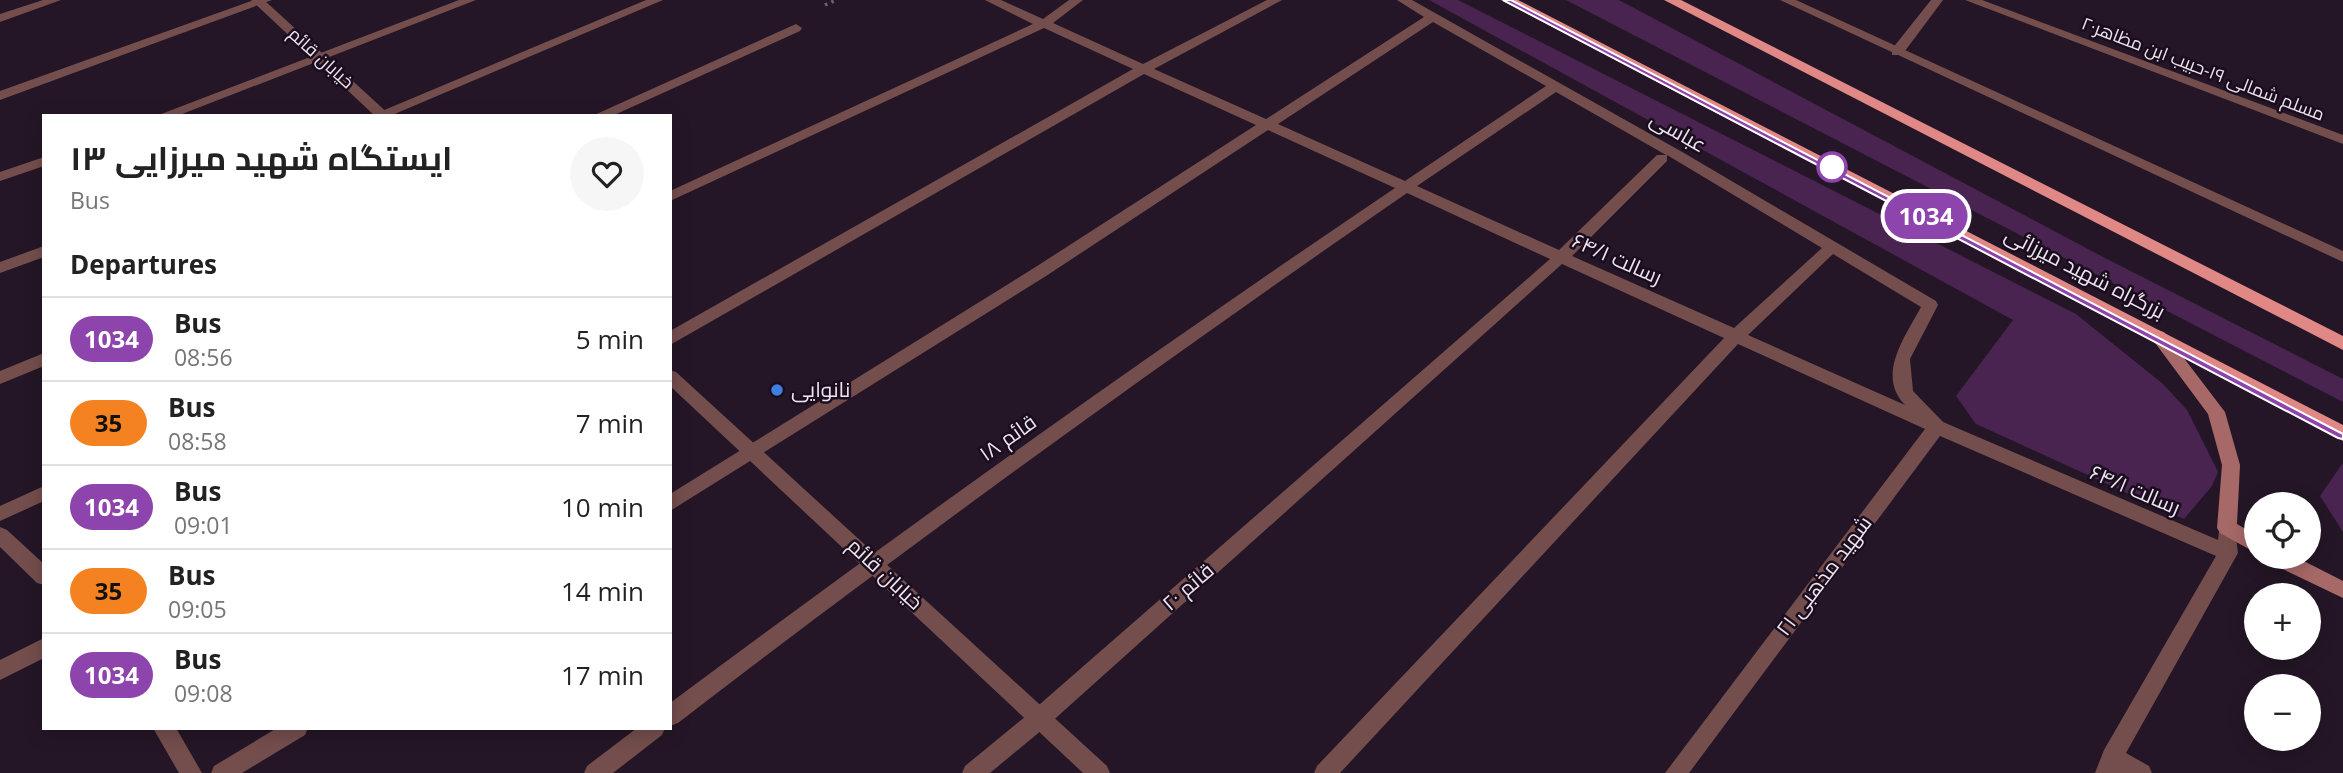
<!DOCTYPE html>
<meta charset="utf-8">
<style>
:root{--surface:#fff;--page:#f6f6f6;--text:#222;--muted:#767676;--line:#e0e0e0}
body{margin:0;font-family:"Open Sans",Cairo,sans-serif;background:var(--page);color:var(--text);height:100vh;display:flex;flex-direction:column;font-size:26px;white-space:nowrap}
*{box-sizing:border-box;margin:0}
p{font-size:23px;color:var(--muted)}
.icon{flex:none;width:38px;height:38px;fill:none;stroke:currentColor;stroke-width:2;stroke-linecap:round;stroke-linejoin:round}
.map{position:relative;flex:1;overflow:hidden}
.drawer{position:absolute;left:42px;top:114px;width:630px;height:616px;display:flex;flex-direction:column;background:var(--surface);border-radius:0px;box-shadow:0 4px 18px #0003}
.drawer>*{flex:none}
.badge{padding:0 14px;border-radius:23px;font-size:24px;line-height:46px}
.fabs{position:absolute;left:2244px;top:492px;display:grid;gap:14px}
.fabs a{display:grid;place-items:center;width:77px;height:77px;border-radius:50%;background:var(--surface);box-shadow:0 4px 18px #0003;font-size:35px}
.map>.badge{position:absolute;translate:-50% -50%;box-shadow:0 0 0 4px #fff}
h2{padding:0 28px;font-size:26px;line-height:63px}
.round{display:grid;place-items:center;flex:none;width:74px;height:74px;border-radius:37px;background:var(--page)}
.overview{display:flex;align-items:center;justify-content:space-between;height:119px;padding:0 28px}
h1{font-size:33px;font-weight:700;line-height:52px}
ul{padding:0;list-style:none}
li{display:flex;align-items:center;gap:21px;height:84px;padding:0 28px;border-top:2px solid var(--line)}
li div{flex:1}
li b{display:block;font-size:26px}
li em{font-style:normal}
li .badge{min-width:77px;font-weight:700;text-align:center}
.map>svg:first-child{display:block}
.green{fill:#492450}
.lines{fill:none;stroke-linecap:round;stroke-linejoin:round}
.path{stroke:#6e6270;stroke-width:3.5;stroke-dasharray:2.5 4.5;stroke-linecap:butt}
.minor{fill:#744e4d;fill-rule:evenodd}
.tertiary{fill:#744e4d;fill-rule:evenodd}
.secondary{fill:#a76968;fill-rule:evenodd}
.trunk{fill:#e08886;fill-rule:evenodd}
.line{fill:#8e44ad;stroke:#fff;stroke-width:2}
.stop-dot{fill:#fff;stroke:#8e44ad;stroke-width:3.5}
.shop-dot{fill:#3f7fe0;stroke:#1a0d1d;stroke-width:2.5}
.labels{text-anchor:middle;stroke-width:5;stroke-linejoin:round;paint-order:stroke}
.far-street-label{font-size:18px;fill:#ede4ef;stroke:#1a0d1d}
.street-label{font-size:21px;fill:#ede4ef;stroke:#1a0d1d}
.poi-label{font-size:21px;fill:#ede4ef;stroke:#1a0d1d;text-anchor:start}
</style>
<div class="map">
<svg width="2343" height="773" viewBox="0 0 2343 773">
<rect width="100%" height="100%" fill="#241626"/>
<path class="green" d="M1429 0H1458L2076 314 2163 384 2187 410 2218 472 2212 486 2184 519 1976 424 1956 396 2013 320Z
M1566 0H1619L2105 258 2343 379V402Z
M2342 464 2343 465V532L2320 496Z"/>
<g class="lines">
<path class="path" d="M825 5 836 0"/>
<path class="minor" d="M43 0H61L0 22V14Z
M254 0H272L0 100V91Z
M459 0H476L177 116H156Z
M646 0H663L390 116H370Z
M985 0H1001L1043 19 1069 0H1083L1053 23 1143 64 1267 0H1282L1154 69 1266 119 1424 17 1397 0H1412L1684 153 1936 301 1938 305 1910 359 1913 391 1943 422 2218 540 2220 523 2227 520 2234 523 2238 553 2126 753 2149 766 2152 773H2095L2104 750 2216 556 1940 436 1689 773H1665L1925 429 1738 344 1340 773H1314L1317 766 1724 338 1562 264 1048 725 990 773H962L965 766 1032 711 1550 259 1407 193C1159 364 916 540 678 723L670 726V703C908 526 1149 354 1395 188L1268 130 1046 276 670 511V494L1034 268 1256 125 1144 74 670 345V331L1133 69 1044 28 670 201V191L1033 24ZM1433 22 1546 86 1405 181 1278 124ZM1556 92 1666 155H1657L1559 250 1417 186ZM1667 155 1822 248 1734 328 1572 256 1667 161ZM1833 254 1921 307C1905 337 1876 375 1905 405L1748 335Z
M1931 0H1943L1902 55H1892V49Z
M1965 0H1982L2343 135V144Z
M796 24 802 28 800 31 612 116H592Z
M44 157V166L0 181V172Z
M44 246V257L0 273V262Z
M44 353V366L0 384V371Z
M44 486V501L0 521V506Z
M0 527 7 530 44 564V585L37 583 0 547Z
M44 638V658L0 680V660Z
M153 728H176L202 773H179Z
M277 728H308L305 735 242 773H211L214 766Z
M637 728H665L662 735 613 773H584L587 766Z"/>
<path class="tertiary" d="M251 0H264L391 116H375Z
M1780 0H1796L2343 251V262Z
M670 370 676 372 1107 766 1110 773H1083L670 386Z"/>
<path class="secondary" d="M2158 330 2164 332 2225 412 2240 465 2237 524 2256 535V553L2220 533 2217 528 2222 465 2208 414 2150 336Z
M2265 556H2294L2343 581V598L2268 562Z"/>
<path class="trunk" d="M1501 0H1518L2343 425V441Z
M1664 0H1681L2343 336V350Z"/>
</g>
<path class="line" d="M1503 0H1511L2343 434V439L2338 438Z"/>
<circle class="stop-dot" cx="1832" cy="167" r="14"/>
<circle class="shop-dot" cx="777" cy="390" r="7"/>
<g class="labels">
<g class="far-street-label">
<text transform="translate(321 58) rotate(42)" y="6">خیابان قائم</text>
<text transform="translate(2203 69) rotate(21)" y="6">مسلم شمالی ۱۹-حبیب ابن مظاهر۲۰</text>
</g>
<g class="street-label">
<text transform="translate(1678 132) rotate(30)" y="7">عباسی</text>
<text transform="translate(1617 259) rotate(24)" y="7">رسالت ۶۴/۱</text>
<text transform="translate(2085 273) rotate(27)" y="7">بزرگراه شهید میرزائی</text>
<text transform="translate(1008 438) rotate(-35)" y="7">قائم ۱۸</text>
<text transform="translate(2135 490) rotate(23)" y="7">رسالت ۶۴/۱</text>
<text transform="translate(885 574) rotate(43)" y="7">خیابان قائم</text>
<text transform="translate(1824 576) rotate(-53)" y="7">شهید مذهبی ۲۱</text>
<text transform="translate(1188 587) rotate(-41)" y="7">قائم ۲۰</text>
</g>
<g class="poi-label">
<text x="791" y="397">نانوایی</text>
</g>
</g>
</svg>
<div class="fabs">
<a><svg class="icon" aria-label="locate" viewBox="0 0 24 24"><circle cx="12" cy="12" r="6"/><path d="M12 2v4M12 18v4M2 12h4M18 12h4"/></svg></a>
<a>+</a>
<a>−</a>
</div>
<b class="badge" style="left:1926px;top:216px;background:#8e44ad;color:#fff">1034</b>
<section class="drawer">
<div class="overview"><div><h1>ایستگاه شهید میرزایی ۱۳</h1><p>Bus</p></div><a class="round"><svg class="icon" aria-label="heart" viewBox="0 0 24 24"><path d="M12 20l-8-8c-3-5 5-10 8-4 3-6 11-1 8 4z"/></svg></a></div>
<h2>Departures</h2>
<ul>
<li><span class="badge" style="background:#8e44ad;color:#fff">1034</span><div><b>Bus</b><p>08:56</p></div><em>5 min</em></li>
<li><span class="badge" style="background:#f58220;color:#111">35</span><div><b>Bus</b><p>08:58</p></div><em>7 min</em></li>
<li><span class="badge" style="background:#8e44ad;color:#fff">1034</span><div><b>Bus</b><p>09:01</p></div><em>10 min</em></li>
<li><span class="badge" style="background:#f58220;color:#111">35</span><div><b>Bus</b><p>09:05</p></div><em>14 min</em></li>
<li><span class="badge" style="background:#8e44ad;color:#fff">1034</span><div><b>Bus</b><p>09:08</p></div><em>17 min</em></li>
</ul>
</section>
</div>
